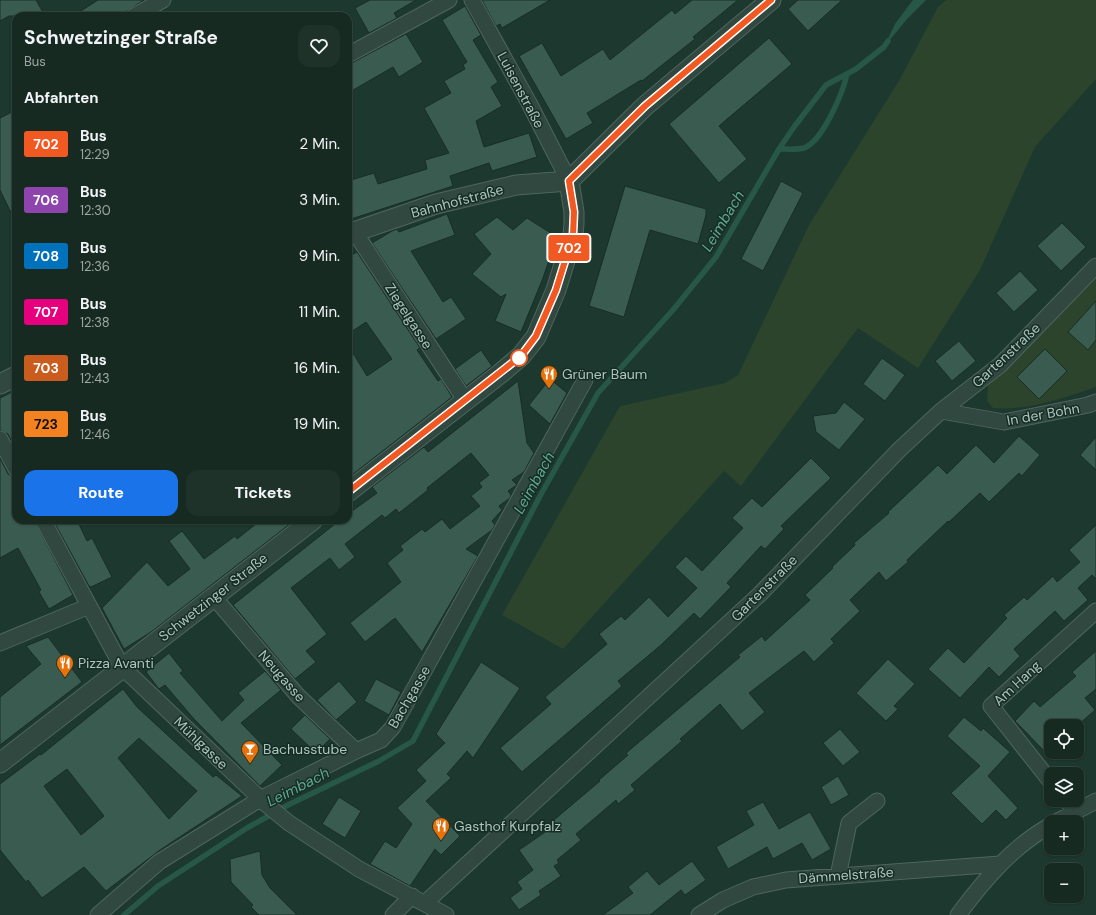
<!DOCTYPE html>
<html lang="de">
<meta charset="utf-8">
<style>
:root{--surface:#162a22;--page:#1f322a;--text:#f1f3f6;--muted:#9ea7a5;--line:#354640;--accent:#1a73e8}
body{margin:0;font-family:"DM Sans",sans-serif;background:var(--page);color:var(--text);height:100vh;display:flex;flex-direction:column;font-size:15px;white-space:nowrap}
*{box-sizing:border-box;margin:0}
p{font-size:13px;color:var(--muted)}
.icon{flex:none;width:22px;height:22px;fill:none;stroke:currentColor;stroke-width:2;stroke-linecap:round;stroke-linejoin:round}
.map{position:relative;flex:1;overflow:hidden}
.side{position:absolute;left:12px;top:12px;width:340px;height:512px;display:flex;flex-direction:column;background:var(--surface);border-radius:12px;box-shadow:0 1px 3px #0004,0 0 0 1px var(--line)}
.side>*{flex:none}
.badge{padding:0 8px;border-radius:3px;font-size:14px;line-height:26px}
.tools{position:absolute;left:1044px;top:719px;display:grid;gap:8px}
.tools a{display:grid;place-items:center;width:40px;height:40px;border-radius:8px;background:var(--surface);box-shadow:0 1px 3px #0004,0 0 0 1px var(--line);font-size:20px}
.map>.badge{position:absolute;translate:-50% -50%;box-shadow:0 0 0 2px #fff}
h2{padding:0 12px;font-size:15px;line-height:36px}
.round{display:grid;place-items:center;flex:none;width:42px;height:42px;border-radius:12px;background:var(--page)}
.overview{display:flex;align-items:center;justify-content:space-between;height:68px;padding:0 12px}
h1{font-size:19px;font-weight:700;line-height:30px}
.button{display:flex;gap:8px;margin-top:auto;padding:8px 12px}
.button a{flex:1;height:46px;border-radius:12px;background:var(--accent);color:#fff;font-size:16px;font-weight:700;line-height:46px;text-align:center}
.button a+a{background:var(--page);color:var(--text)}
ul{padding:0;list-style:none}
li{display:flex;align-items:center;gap:12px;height:56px;padding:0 12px}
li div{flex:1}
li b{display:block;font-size:15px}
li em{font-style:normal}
li .badge{min-width:44px;font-weight:700;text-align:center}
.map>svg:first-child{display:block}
.green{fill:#2b442b}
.water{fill:#275847}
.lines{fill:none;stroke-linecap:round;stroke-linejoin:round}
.stream{stroke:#275847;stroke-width:5.5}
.building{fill:#3a5b50;stroke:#182e27;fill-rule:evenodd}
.minor-casing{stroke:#4e665e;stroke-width:17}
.tertiary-casing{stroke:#4e665e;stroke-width:21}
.minor{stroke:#304840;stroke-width:15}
.tertiary{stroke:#304840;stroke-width:19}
.line-casing{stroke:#fff;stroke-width:9}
.line{stroke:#f25922;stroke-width:6}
.stop-dot{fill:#fff;stroke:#f25922;stroke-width:2}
.labels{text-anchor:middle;stroke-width:3;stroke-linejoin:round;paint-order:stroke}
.street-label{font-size:14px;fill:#aac6bd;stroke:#162c25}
.poi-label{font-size:14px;fill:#aac6bd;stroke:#162c25;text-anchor:start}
.water-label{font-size:15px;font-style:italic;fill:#5ea98e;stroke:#162c25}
</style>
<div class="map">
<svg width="1096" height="915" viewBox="0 0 1096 915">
<rect width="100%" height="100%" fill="#1d382e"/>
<path class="green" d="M946 0H1096V79L1035 147 980 270 918 368 858 328 741 486 724 471 563 649 502 615 620 406 725 383 738 375 809 225 900 79 938 7Z
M1096 279V387C1064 398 1027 411 993 408L987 401 988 385Z"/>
<path class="water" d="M913 0H926L907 19 884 47 895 24Z"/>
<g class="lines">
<path class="stream" d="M779 149C786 149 797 150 804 148 823 141 843 92 847 74
M124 915 158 886 247 828 286 806 379 761 413 741 540 496 598 393 673 310 716 257 779 149 794 127 826 85 856 69 884 47 888 41"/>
</g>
<path class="building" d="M0 0H36L45 16H9L0 21Z
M98 0H144L119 16H73Z
M370 0H416L394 13 397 18 369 33 355 8Z
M482 0H550L502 28 500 24 496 26Z
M692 0H738L693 37 695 39 642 81 641 80 587 113 593 123 566 139 519 56 542 43 561 76 603 49 610 60 672 10 675 14Z
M798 0H842L808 31 788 9Z
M465 6 481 35 473 40 498 82 491 87 502 106 476 121 484 147 529 133 537 157 492 171 489 163 450 176 453 186 348 220V181L374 173 378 184 427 169 425 160 449 153 424 108 451 93 444 81 465 69 463 65 467 62 442 20Z
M406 34 423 62 399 77 393 67 348 93V65Z
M769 38 792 64 719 126 747 159 719 183 669 124Z
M16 110V223L0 190V118Z
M781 181 803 193 763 271 741 259Z
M625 186 706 209V215L698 244 650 230 624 317 589 306Z
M447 214 455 235 411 251 443 302 451 297 466 319 436 339 372 243 392 231 397 229 399 232Z
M497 217 513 230 527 218 557 237 543 278 521 332 495 321 506 294 501 297 472 274 491 254 474 234Z
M1062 223 1086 247 1061 271 1037 246Z
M357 252 420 348 417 350 438 381 441 379 452 397 348 478V345L367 376 392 359 366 322 348 334V257Z
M1020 271 1038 290 1014 312 996 293Z
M1096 301V340L1088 350 1068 332Z
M959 341 976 361 952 381 935 361Z
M1045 349 1067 371 1039 399 1017 377Z
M481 350 492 366 466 386 455 369Z
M882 358 905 375 885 401 863 384Z
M550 379 567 393 550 424 529 405Z
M518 381 527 443 534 453 524 472 512 480 517 485 508 491 511 495 510 498 499 506 502 510 492 521 495 525 492 530 466 549 478 556 422 652 395 618 365 642 350 623 401 582 387 563 403 550 400 546 422 529 425 532 442 519 450 529 480 506 471 496 482 487 479 483 489 475 471 453 427 488 428 490 399 513 396 509 385 518 382 515 345 544 355 557 339 570 330 558 291 588 327 634 306 651 316 662 295 679 233 605 340 520H348V514L377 493 372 487 424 447 428 452Z
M16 390V450L8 434 0 430V398Z
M844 402 865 419 839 450 816 432 813 416 836 413Z
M1019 436 1040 455 1022 476 1019 473 989 502 980 493 949 522 948 521 907 560 908 562 886 581 879 572 850 600 860 611 831 639 834 643 814 662 804 651 749 693 765 712 742 731 720 704 680 739 682 741 631 785 635 790 618 804 616 800 576 834 581 840 557 860 559 863 554 866 561 876 539 891 541 895 519 910 510 898 522 889 517 882 533 870 519 850 551 828 548 825 600 781 599 780 628 755 626 753 740 657 738 655 762 636 765 641 810 600 805 595 833 568 832 567 855 545 854 543 889 513 888 512 938 465 947 474 976 445 994 463Z
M1096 437V470L1080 455Z
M0 458 8 474 16 478V520H34L73 595 49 609 39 592 41 590 18 548 0 558Z
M811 458 831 478 781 526 784 529 765 549 761 546 727 583 731 587 700 619 694 613 661 645 618 681 622 686 522 772 500 748 551 704 545 697 607 644 599 634 621 616 625 620 649 597 668 617 697 588 675 567 686 556 702 571 743 528 732 518 752 498 762 507Z
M53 520H77L87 541 92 538 112 577 91 587 89 586Z
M261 520H295L151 632 124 649 102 608 147 562 168 586 190 569 169 541 182 531 204 559 235 536 237 539Z
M1096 525V579L1092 575 1078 588 1088 600 1064 621 1055 611 1014 649 1020 656 999 677 989 667 960 698 928 669 948 648 964 663 1007 618 1004 615 1024 597 1027 600 1053 576 1057 582 1080 562 1069 550Z
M48 637 82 682 0 745V697L41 664 26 646Z
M1096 651V689L1085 698 1095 710 1077 726H1051V748L1046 753 1015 721 1034 701 1040 707 1076 676 1072 672Z
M169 653 183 671 180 673 222 721 244 700 238 693 265 671 281 690 241 723 282 765 260 786 194 719 165 685 159 689 146 672Z
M888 659 915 684 894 706 898 709 886 721 856 693Z
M481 662 520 688 473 758 467 751 447 774 451 778 426 801 460 836 441 855 435 849 410 886 370 864 385 841 396 848 412 824 397 808 426 781 416 770 445 743 436 734Z
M376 679 401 692 389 715 364 701Z
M339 681 357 702 336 720 317 700Z
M123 689 137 707 213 777 216 775 242 796 160 850 106 891 84 867 42 898 28 880 26 882 0 850V784L40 754 41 755ZM139 738 197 791 169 819 118 758ZM67 769 104 816 81 835 44 786Z
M305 715 330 739 316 753 291 729Z
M964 717 981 731 983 728 1010 752 988 776 1018 808 1006 820 996 810 982 824 951 793 980 766 947 736Z
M840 729 860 752 843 766 823 743Z
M838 776 849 795 831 805 821 787Z
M339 797 361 811 345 838 322 824Z
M763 802 779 829 810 812 831 849 812 860 802 843 773 859 767 847 728 869 716 847 754 825 746 811Z
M260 851 262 875 270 888 297 915H259L251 907 253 905 231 882 230 859Z
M692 861 706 880 685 895 681 890 650 915H603L633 893 628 887 647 871 659 885Z"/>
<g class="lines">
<g class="minor-casing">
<path id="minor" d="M472 0 529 103 569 181
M134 16 163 0
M348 55 449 0
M354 231 465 400
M941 411 1004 422 1088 405 1096 402
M0 439 16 469
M43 520 122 667 267 805 289 823 359 869 446 915
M213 596 298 696 356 751
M0 643 89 606
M1051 782 991 706 1096 611
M1066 800 1075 811
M1056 822 1096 801
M838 876 849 823 877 801
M425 903 760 594 900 449 941 411 1000 365 1096 266
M98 915 159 862 260 799 356 751 381 740 393 727 585 380
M393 915 412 896
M699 915 723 900 753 887 786 880 1000 864
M958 915C984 880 1013 846 1051 825"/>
</g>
<g class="tertiary-casing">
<path id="tertiary" d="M569 181 645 106 771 0
M348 234 436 204 516 185 569 181
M0 384 16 376
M348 492 501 373 521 356 536 337 556 290 573 235 574 224V212L569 181
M0 763 313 520"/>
</g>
<use href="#minor" class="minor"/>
<use href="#tertiary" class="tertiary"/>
</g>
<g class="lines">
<g class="line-casing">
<path id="line" d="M348 492 521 356 536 336 556 290 573 235 574 212 569 181 645 106 771 0"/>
</g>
<use href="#line" class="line"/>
</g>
<defs>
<g id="restaurant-pin" transform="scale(0.9)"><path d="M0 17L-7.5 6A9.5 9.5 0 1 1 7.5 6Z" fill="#e8710a" stroke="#162c25"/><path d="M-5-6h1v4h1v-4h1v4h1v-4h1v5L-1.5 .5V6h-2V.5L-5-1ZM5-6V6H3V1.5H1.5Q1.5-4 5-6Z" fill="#fff"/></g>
<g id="bar-pin" transform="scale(0.9)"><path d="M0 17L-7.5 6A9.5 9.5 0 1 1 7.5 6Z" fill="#e8710a" stroke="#162c25"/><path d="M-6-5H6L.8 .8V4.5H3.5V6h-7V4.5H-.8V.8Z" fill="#fff"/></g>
</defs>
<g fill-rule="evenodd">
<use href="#restaurant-pin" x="549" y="374"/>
<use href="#restaurant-pin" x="65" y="663"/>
<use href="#bar-pin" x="250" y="749"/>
<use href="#restaurant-pin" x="441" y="826"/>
</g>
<circle class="stop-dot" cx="519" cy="358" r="8"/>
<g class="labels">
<g class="street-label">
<text transform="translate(521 90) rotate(62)" y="5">Luisenstraße</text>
<text transform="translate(457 201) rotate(-15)" y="5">Bahnhofstraße</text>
<text transform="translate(409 316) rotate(57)" y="5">Ziegelgasse</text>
<text transform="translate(1006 355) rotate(-43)" y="5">Gartenstraße</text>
<text transform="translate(1043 414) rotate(-10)" y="5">In der Bohn</text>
<text transform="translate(764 588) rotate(-45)" y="5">Gartenstraße</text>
<text transform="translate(213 597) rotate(-38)" y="5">Schwetzinger Straße</text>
<text transform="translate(282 676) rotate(49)" y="5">Neugasse</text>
<text transform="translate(1017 683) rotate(-43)" y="5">Am Hang</text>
<text transform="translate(409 697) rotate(-60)" y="5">Bachgasse</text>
<text transform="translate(201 743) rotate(44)" y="5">Mühlgasse</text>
<text transform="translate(846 875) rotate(-4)" y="5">Dämmelstraße</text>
</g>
<g class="poi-label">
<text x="562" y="379">Grüner Baum</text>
<text x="78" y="668">Pizza Avanti</text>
<text x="263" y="754">Bachusstube</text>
<text x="454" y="831">Gasthof Kurpfalz</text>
</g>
<g class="water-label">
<text transform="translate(723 221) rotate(-59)" y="5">Leimbach</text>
<text transform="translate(534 483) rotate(-61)" y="5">Leimbach</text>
<text transform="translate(298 787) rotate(-27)" y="5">Leimbach</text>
</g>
</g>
</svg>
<div class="tools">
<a><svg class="icon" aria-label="locate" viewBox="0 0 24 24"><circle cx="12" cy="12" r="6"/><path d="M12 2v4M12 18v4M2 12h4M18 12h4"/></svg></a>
<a><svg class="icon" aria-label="layers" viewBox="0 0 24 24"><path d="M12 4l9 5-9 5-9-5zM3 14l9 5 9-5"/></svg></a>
<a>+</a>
<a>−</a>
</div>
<b class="badge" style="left:569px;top:248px;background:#f25922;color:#fff">702</b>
<section class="side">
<div class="overview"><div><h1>Schwetzinger Straße</h1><p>Bus</p></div><a class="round"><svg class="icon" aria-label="heart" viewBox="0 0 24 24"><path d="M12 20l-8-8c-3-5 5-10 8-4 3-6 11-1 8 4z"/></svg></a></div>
<h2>Abfahrten</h2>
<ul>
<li><span class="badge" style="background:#f25922;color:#fff">702</span><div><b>Bus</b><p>12:29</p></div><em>2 Min.</em></li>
<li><span class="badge" style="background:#8e44ad;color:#fff">706</span><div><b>Bus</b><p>12:30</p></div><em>3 Min.</em></li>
<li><span class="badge" style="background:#0072bc;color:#fff">708</span><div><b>Bus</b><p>12:36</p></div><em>9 Min.</em></li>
<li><span class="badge" style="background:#e6007e;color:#fff">707</span><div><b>Bus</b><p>12:38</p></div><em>11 Min.</em></li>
<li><span class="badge" style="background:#ca5d1d;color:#fff">703</span><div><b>Bus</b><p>12:43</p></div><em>16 Min.</em></li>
<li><span class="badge" style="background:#f58220;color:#111">723</span><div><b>Bus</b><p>12:46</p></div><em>19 Min.</em></li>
</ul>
<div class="button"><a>Route</a><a>Tickets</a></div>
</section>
</div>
